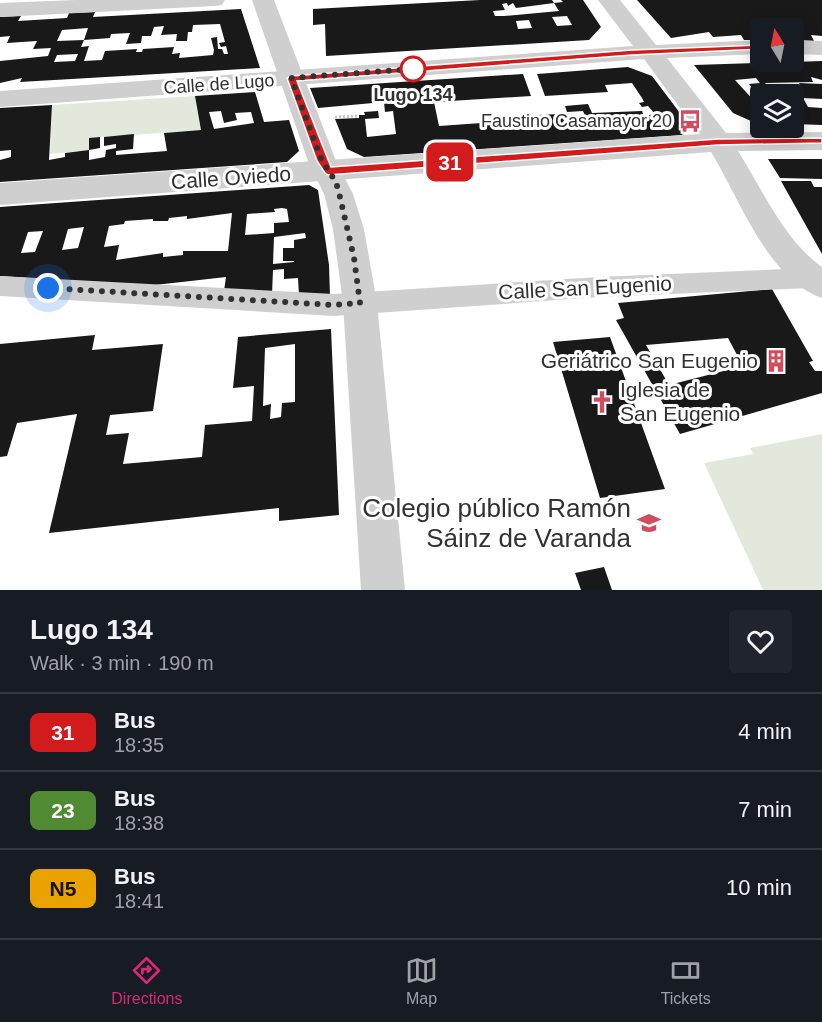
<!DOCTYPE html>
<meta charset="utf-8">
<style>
:root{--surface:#171b24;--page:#20242c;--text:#f1f3f6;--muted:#9ea1a6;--line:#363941;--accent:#db2777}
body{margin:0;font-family:Arial,sans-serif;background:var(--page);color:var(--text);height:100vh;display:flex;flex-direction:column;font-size:22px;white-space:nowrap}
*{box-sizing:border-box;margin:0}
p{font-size:20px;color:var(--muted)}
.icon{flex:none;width:33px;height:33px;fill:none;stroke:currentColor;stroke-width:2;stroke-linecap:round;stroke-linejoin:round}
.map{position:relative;height:590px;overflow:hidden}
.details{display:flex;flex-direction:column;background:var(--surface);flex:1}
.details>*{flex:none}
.badge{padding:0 12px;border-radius:9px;font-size:21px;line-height:39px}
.needle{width:39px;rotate:350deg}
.controls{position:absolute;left:750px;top:18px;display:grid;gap:12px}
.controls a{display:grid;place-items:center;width:54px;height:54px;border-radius:6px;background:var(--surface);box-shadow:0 3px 15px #0003;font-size:30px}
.you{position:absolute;width:30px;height:30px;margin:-15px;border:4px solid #fff;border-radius:50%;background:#1a73e8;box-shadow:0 0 0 9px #1a73e833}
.map>.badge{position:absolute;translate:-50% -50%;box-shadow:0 0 0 3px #fff}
.round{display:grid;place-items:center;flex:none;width:63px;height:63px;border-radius:6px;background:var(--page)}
.summary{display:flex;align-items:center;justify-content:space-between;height:102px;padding:0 30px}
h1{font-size:28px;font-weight:700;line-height:45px}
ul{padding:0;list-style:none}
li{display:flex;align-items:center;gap:18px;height:78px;padding:0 30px;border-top:2px solid var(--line)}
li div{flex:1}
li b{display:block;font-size:22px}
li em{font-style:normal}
li .badge{min-width:66px;font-weight:700;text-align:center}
.tab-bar{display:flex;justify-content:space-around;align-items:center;height:84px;border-top:2px solid var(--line);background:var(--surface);font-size:16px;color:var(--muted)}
.tab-bar a{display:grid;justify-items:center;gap:3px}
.tab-bar .on{color:var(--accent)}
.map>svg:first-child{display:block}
.green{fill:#e3e8dc}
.building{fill:#191919;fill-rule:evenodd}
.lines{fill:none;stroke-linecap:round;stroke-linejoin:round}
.path{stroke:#c9c9c9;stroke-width:3;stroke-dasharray:2 2;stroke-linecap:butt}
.pedestrian{fill:#cfcfcf;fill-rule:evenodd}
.minor{fill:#cfcfcf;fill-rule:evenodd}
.tertiary{fill:#cfcfcf;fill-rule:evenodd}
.line{fill:#d21b1c;stroke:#fff;stroke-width:1.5}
.walk{stroke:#323232;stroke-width:6;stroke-dasharray:0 10.8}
.stop-dot{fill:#fff;stroke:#d21b1c;stroke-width:3}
.labels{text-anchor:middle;stroke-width:6;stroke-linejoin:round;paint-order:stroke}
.far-street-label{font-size:18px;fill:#323232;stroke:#fff}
.far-stop-label{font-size:18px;font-weight:bold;fill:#323232;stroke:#fff}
.far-poi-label{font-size:18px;fill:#323232;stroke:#fff;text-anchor:end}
.street-label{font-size:21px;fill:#323232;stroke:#fff}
.poi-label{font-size:21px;fill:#323232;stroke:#fff;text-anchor:end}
.near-poi-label{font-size:26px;fill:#323232;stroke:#fff;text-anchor:end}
</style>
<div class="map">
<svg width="822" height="590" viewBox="0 0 822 590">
<rect width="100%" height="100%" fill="#fff"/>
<path class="green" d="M195 96 201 130 90 138 89 150 50 154 52 105Z
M822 434V590H763L704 463 753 454 750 448Z"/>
<path class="building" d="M480 0H552L554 3 516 8 513 3 508 6 507 3 502 4 505 10 493 11 495 16H504L559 11 554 3 563 2 561 0H583L601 27 589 40 326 56 325 24 313 25V9ZM567 16 572 25 557 26 552 17ZM529 20 532 28 518 29 516 21Z
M637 0H822V36L811 35 814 41 794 40V28H760V40H744L741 35 713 37 709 32 671 38Z
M241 9 260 68 20 82 22 78 0 83V61L48 56 51 48 33 49 37 41 7 43 10 36 0 37V17L21 16 18 21 67 18 69 13 95 12 93 17ZM220 24 225 42 219 43 221 47 226 46 228 54H224L222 49H218L217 37 211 38 214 50 213 55 179 58 180 53 172 54 174 47 143 49 142 52H136L137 49 105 51 102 60 84 61 89 46 81 47 84 40 57 41 62 30 88 28 84 40 110 38 111 34 130 33 126 44 141 43 142 36H151L154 27 164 26 161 35 177 34 176 41H187L188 32H192L193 25ZM78 54 75 61 54 62 57 55Z
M822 61V80L811 77 813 82 765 83 774 94H767L765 90 755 91 749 84 760 83 756 78 735 80 757 104H760V125L733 113 694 65Z
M628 67 652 76 689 125 682 135 364 157 347 149 335 119 359 118V115H365L364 112 378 111 379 118 365 119 367 137 396 134 393 111 385 112 384 102 318 108 310 88 523 74 531 96 434 102 439 126 539 119 538 115 560 114 568 113 570 120 586 118 583 111 567 112 565 106 588 104 592 113 642 111 644 116 655 114 648 106 642 107 639 103 644 102 642 98 632 83 605 85 608 92 545 96 537 74Z
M799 83 822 84V99L803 98 808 107 822 108V125L794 124V102H798L792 91H804Z
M255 92 264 122 289 120 299 151 287 162 0 182V160L11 157V150L0 151V108L52 105 49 160 65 157V153L89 150V160L105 157 106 150 116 148V144L104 146V137L134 134 133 149 116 151V155L167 151 164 133 201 130 195 96ZM221 111 224 123 237 120 235 113 251 112 254 123 214 129 209 112Z
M100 137V148L89 150V138Z
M768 159H822V179L780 178Z
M781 181H811L814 187H822V254Z
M309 185 318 190 329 265 330 297 299 296 298 278 284 279V269L273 270 272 294 224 291 226 277 146 286 0 276V207ZM282 208 287 209 289 222 274 223V233L245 235 247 214 275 212 274 209ZM232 213 228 251H183V255L163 257V253L116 260 119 245 104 247 109 226 124 224 125 221 153 219V221H168L169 218 187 216V219ZM84 227 78 248 62 250 68 229ZM43 231 35 252 21 253 28 232ZM305 233 306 238 294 240V248H283V261H294V262L273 264 274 237Z
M772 289 813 361 809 362 815 371H822V393L680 434 616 320 624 318 618 303ZM728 338 743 366 669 385 646 345Z
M331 329 339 515 279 521V508L49 533 77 414 17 423 7 456 0 457V344L95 335 92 350 163 344 153 411 110 415 106 435 129 433 123 464 202 457 205 425 252 421 254 386 233 388 238 337ZM295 344V402L282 403 281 417 270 419 271 404 263 406 265 348Z
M610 337 658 470 665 489 600 498 553 342Z
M604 567 612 590H581L575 573Z"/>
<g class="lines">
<path class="path" d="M335 117 358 116"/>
<path class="pedestrian" d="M811 268 820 271 822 275 820 285 811 288 599 297 334 316 0 296V276L334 294 599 277Z"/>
<path class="minor" d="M76 0H225L222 5 214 6 0 17V3Z
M598 0H620L656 45 760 40V54L667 58 726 133 822 132V150L738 151C763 190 783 239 822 267V298C768 280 739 197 711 152L0 205V183L699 134 644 59 0 107V91L633 46Z
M794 40 822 41V55L794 54Z"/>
<path class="tertiary" d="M252 0H274L336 161 353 194 364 229 377 303 405 590H361L343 303 333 229 324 194 308 161Z"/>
</g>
<path class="line" d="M760 45 765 47 763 49 632 55 297 81 331 167 718 139 822 138V143L718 145 328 175 325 173 317 161 287 78 291 76 632 50Z"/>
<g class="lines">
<path class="walk" d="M48 288 334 305 360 303 354 258 340 197 336 182 322 161 291 78 413 69"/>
</g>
<defs>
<g id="bus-bare" transform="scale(1.8)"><path d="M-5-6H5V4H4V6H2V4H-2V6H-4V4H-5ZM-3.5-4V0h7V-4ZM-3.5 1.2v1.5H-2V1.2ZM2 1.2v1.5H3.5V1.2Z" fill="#d24b5f" stroke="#fff" stroke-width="2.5" paint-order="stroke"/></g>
<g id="building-bare" transform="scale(1.8)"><path d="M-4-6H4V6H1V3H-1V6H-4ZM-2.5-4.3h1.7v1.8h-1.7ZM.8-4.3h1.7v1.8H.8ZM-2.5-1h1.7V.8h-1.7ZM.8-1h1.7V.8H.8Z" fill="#d24b5f" stroke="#fff" stroke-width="2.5" paint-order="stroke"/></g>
<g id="church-bare" transform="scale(1.8)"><path d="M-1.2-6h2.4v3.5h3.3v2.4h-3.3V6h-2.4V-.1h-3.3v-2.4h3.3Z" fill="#d24b5f" stroke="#fff" stroke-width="2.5" paint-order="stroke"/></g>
<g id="school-bare" transform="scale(1.8)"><path d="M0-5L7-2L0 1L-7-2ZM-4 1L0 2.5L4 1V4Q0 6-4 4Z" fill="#d24b5f" stroke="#fff" stroke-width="2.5" paint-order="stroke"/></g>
</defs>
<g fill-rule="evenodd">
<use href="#bus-bare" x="690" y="121"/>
<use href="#building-bare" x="776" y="361"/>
<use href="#church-bare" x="602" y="402"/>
<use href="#school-bare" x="649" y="523"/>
</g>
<circle class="stop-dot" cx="413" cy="69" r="12"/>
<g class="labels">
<g class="far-street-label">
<text transform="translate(219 84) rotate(-4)" y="6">Calle de Lugo</text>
</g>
<g class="far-stop-label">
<text x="413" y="101">Lugo 134</text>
</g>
<g class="far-poi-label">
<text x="672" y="127">Faustino Casamayor 20</text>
</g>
<g class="street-label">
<text transform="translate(231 178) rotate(-4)" y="7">Calle Oviedo</text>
<text transform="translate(585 288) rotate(-3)" y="7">Calle San Eugenio</text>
</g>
<g class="poi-label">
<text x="758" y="368">Geriátrico San Eugenio</text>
<text x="620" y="397" text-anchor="start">Iglesia de<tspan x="620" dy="24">San Eugenio</tspan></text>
</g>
<g class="near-poi-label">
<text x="631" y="517">Colegio público Ramón<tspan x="631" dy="30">Sáinz de Varanda</tspan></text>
</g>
</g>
</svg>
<div class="controls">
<a><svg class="needle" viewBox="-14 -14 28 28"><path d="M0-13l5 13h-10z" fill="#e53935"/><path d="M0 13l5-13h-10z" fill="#9ea1a6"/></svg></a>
<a><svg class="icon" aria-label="layers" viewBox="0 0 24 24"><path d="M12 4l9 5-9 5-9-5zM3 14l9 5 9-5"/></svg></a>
</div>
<div class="you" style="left:48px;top:288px"></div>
<b class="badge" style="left:450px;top:162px;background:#d21b1c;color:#fff">31</b>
</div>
<section class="details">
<div class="summary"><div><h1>Lugo 134</h1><p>Walk · 3 min · 190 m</p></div><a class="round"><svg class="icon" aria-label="heart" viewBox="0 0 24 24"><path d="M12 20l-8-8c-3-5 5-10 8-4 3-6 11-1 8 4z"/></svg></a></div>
<ul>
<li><span class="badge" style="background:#d21b1c;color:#fff">31</span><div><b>Bus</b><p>18:35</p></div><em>4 min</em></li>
<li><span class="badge" style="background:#508a33;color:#fff">23</span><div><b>Bus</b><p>18:38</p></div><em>7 min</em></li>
<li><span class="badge" style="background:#eaa200;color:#111">N5</span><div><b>Bus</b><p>18:41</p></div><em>10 min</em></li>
</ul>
</section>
<nav class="tab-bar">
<a class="on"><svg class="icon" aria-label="directions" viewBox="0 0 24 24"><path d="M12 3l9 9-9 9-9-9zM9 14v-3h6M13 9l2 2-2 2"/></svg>Directions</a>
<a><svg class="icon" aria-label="map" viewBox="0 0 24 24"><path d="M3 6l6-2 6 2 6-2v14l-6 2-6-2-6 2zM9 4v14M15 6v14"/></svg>Map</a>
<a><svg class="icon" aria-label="tickets" viewBox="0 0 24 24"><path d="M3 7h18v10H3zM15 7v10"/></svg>Tickets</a>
</nav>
